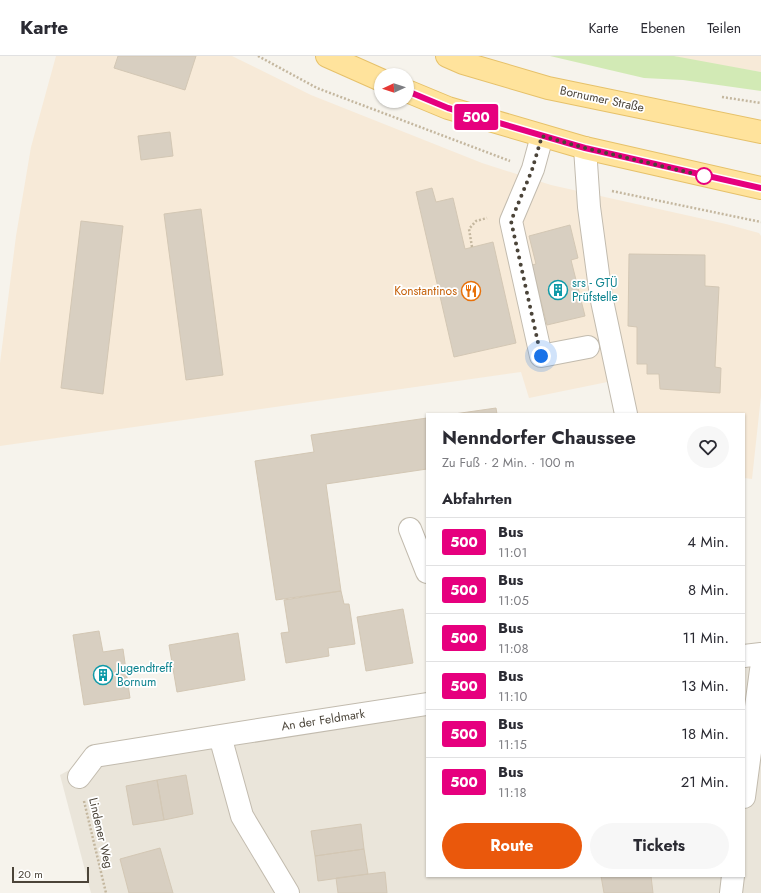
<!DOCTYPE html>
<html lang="de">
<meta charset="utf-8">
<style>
:root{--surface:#fff;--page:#f7f7f7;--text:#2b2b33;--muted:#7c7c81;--line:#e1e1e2;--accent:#ea580c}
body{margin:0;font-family:Jost,sans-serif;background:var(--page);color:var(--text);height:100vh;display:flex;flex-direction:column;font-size:15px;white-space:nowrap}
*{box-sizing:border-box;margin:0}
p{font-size:13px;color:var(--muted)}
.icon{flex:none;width:22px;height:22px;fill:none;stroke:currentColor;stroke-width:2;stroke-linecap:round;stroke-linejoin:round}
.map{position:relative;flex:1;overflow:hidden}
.sheet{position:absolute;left:426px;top:357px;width:319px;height:464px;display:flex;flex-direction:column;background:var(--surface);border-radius:0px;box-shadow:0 1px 3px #0004}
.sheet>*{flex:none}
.badge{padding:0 8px;border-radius:3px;font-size:14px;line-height:26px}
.needle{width:26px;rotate:267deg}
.controls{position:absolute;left:374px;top:12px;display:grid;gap:8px}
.controls a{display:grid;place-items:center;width:40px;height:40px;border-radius:50%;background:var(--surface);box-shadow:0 1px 3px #0004;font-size:20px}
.scale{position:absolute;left:12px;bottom:10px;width:77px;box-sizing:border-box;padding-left:4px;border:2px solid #4b4439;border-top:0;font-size:11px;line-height:14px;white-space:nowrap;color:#4b4439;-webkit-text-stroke:3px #fff;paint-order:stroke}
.you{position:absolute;width:20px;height:20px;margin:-10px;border:3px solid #fff;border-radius:50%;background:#1a73e8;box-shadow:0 0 0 6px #1a73e833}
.map>.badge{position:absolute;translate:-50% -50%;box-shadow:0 0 0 2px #fff}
h2{padding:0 16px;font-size:15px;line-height:36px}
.round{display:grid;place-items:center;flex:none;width:42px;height:42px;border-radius:21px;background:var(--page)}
.headline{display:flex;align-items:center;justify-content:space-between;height:68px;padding:0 16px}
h1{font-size:19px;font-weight:700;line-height:30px}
.cta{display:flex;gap:8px;margin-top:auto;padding:8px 16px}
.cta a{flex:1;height:46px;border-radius:24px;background:var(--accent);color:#fff;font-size:16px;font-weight:700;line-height:46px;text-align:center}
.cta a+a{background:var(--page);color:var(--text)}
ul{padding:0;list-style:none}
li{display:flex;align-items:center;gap:12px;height:48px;padding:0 16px;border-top:1px solid var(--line)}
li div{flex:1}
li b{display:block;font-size:15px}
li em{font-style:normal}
li .badge{min-width:44px;font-weight:700;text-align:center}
header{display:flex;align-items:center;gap:24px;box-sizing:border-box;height:56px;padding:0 20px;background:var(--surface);border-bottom:1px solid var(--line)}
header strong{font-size:19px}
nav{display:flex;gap:22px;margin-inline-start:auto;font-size:14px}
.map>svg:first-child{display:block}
.residential{fill:#eae5da}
.commercial{fill:#f7ead8}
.green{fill:#d2eab5}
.building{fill:#d8cfc1;stroke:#d3c7b4}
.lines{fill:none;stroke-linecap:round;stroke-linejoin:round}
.minor-casing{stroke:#c2bbae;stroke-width:24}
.major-casing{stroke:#e6c16a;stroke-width:24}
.path{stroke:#c4b79f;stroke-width:2.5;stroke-dasharray:2 2;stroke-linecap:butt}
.minor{stroke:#fff;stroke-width:22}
.major{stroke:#ffe39c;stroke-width:22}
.line-casing{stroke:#fff;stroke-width:9}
.line{stroke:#e6007e;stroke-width:6}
.walk{stroke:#4b4439;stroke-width:4;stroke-dasharray:0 7.2}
.stop-dot{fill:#fff;stroke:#e6007e;stroke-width:2}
.labels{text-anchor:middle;stroke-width:3.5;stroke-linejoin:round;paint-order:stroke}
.street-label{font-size:12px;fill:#4b4439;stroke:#fff}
.culture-label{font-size:12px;fill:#0d838f;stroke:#fff;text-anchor:start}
.food-label{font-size:12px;fill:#c56008;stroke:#fff;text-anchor:end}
</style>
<header>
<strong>Karte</strong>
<nav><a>Karte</a><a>Ebenen</a><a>Teilen</a></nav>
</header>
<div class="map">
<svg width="761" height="837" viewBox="0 0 761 837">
<rect width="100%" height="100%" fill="#f6f3ec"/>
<path class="residential" d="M761 598V837H91L60 719 95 700 427 648V820H744V600Z"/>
<path class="commercial" d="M56 0H232L311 39 482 107 551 129 726 168 759 177 761 180V340L752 423 744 422V358H635L627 322 529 342 521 316 0 390V307L16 180 31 91Z
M674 0H761V16L689 4Z"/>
<path class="green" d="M550 0H674L761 16V35L683 24 644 22Z"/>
<path class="building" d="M118 0H196L185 34 114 12Z
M170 76 173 100 141 104 138 80Z
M432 132 436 146 453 142 465 193 493 186 516 287 454 301 416 136Z
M201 153 223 319 186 324 164 158Z
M81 165 123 170 103 338 61 332Z
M570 169 578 202 571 204 585 260 547 269 532 209 536 208 529 180Z
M629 198 705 199V230L719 231 715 311 721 312 720 337 660 333 659 318H647V308H637V271L628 270Z
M496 352 497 358H454Z
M427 362V413L326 428 341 535 276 544 255 405 314 396 311 379Z
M341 535 344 548H349L355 588 328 592 329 600 286 607 281 577 289 576 284 544Z
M403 553 413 607 366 615 357 561Z
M99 575 103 596 123 593 130 642 84 649 73 579Z
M238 577 245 624 177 636 169 589Z
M186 719 193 758 164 764 157 724Z
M157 724 164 764 133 769 126 730Z
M361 768 364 793 315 800 311 775Z
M160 792 173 837H129L120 803Z
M364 793 368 818 318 825 315 800Z
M385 816 387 837H338L336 822Z
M601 820H651L653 837H604Z"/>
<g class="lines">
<g class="minor-casing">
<path id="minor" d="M542 80 533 113 511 165 541 300 588 291
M585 92 589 151 601 240 626 358
M410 473 427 516
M744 600 761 598
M79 721 95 700 220 680
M744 741 761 614
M288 837 242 760 220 680 427 648
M731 837 733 820"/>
</g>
<g class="major-casing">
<path id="major" d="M327 0 381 24
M447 0 463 7 548 32 761 76
M407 35 448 52 585 92 761 132"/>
</g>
<path class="path" d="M258 0 317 32 510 105
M722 41 761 47
M612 135 761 166
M472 191 469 173 476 165 487 162
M84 745 106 837"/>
<use href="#minor" class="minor"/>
<use href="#major" class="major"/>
</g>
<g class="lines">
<g class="line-casing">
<path id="line" d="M407 35 448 52 585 92 761 132"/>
</g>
<use href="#line" class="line"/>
<path class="walk" d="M541 300 511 165 532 114 542 80 585 92 704 120"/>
</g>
<defs>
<g id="building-ring" transform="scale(1)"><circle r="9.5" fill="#fff" stroke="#0f9aa8" stroke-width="1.5"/><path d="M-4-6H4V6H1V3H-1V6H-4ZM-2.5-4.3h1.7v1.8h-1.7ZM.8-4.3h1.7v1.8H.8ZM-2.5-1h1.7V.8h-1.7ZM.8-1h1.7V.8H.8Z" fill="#0f9aa8"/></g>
<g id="restaurant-ring" transform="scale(1)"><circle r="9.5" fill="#fff" stroke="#e8710a" stroke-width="1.5"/><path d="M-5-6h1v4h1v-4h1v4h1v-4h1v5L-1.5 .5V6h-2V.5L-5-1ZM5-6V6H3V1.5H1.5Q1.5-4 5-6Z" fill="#e8710a"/></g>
</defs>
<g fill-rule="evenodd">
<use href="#building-ring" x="558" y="234"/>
<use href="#restaurant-ring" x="471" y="235"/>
<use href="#building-ring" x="103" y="619"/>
</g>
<circle class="stop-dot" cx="704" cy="120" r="8"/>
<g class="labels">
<g class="street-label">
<text transform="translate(602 43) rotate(12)" y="4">Bornumer Straße</text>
<text transform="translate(323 664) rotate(-9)" y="4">An der Feldmark</text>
<text transform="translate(101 777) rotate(77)" y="4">Lindener Weg</text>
</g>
<g class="culture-label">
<text x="572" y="231">srs - GTÜ<tspan x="572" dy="14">Prüfstelle</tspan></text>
<text x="117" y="616">Jugendtreff<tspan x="117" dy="14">Bornum</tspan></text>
</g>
<g class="food-label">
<text x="457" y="239">Konstantinos</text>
</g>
</g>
</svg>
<div class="controls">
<a><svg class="needle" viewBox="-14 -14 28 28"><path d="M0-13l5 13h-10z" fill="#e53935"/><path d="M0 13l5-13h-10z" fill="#7c7c81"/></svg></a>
</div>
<div class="scale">20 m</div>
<div class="you" style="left:541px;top:300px"></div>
<b class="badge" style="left:476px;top:61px;background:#e6007e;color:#fff">500</b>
<section class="sheet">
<div class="headline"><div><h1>Nenndorfer Chaussee</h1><p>Zu Fuß · 2 Min. · 100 m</p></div><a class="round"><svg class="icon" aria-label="heart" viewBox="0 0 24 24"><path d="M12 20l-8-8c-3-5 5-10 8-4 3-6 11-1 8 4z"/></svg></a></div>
<h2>Abfahrten</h2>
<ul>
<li><span class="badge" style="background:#e6007e;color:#fff">500</span><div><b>Bus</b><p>11:01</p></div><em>4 Min.</em></li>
<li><span class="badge" style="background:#e6007e;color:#fff">500</span><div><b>Bus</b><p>11:05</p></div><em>8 Min.</em></li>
<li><span class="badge" style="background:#e6007e;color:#fff">500</span><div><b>Bus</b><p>11:08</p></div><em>11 Min.</em></li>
<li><span class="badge" style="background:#e6007e;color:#fff">500</span><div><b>Bus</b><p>11:10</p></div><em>13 Min.</em></li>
<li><span class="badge" style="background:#e6007e;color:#fff">500</span><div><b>Bus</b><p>11:15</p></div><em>18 Min.</em></li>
<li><span class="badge" style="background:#e6007e;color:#fff">500</span><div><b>Bus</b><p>11:18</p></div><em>21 Min.</em></li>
</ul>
<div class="cta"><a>Route</a><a>Tickets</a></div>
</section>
</div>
